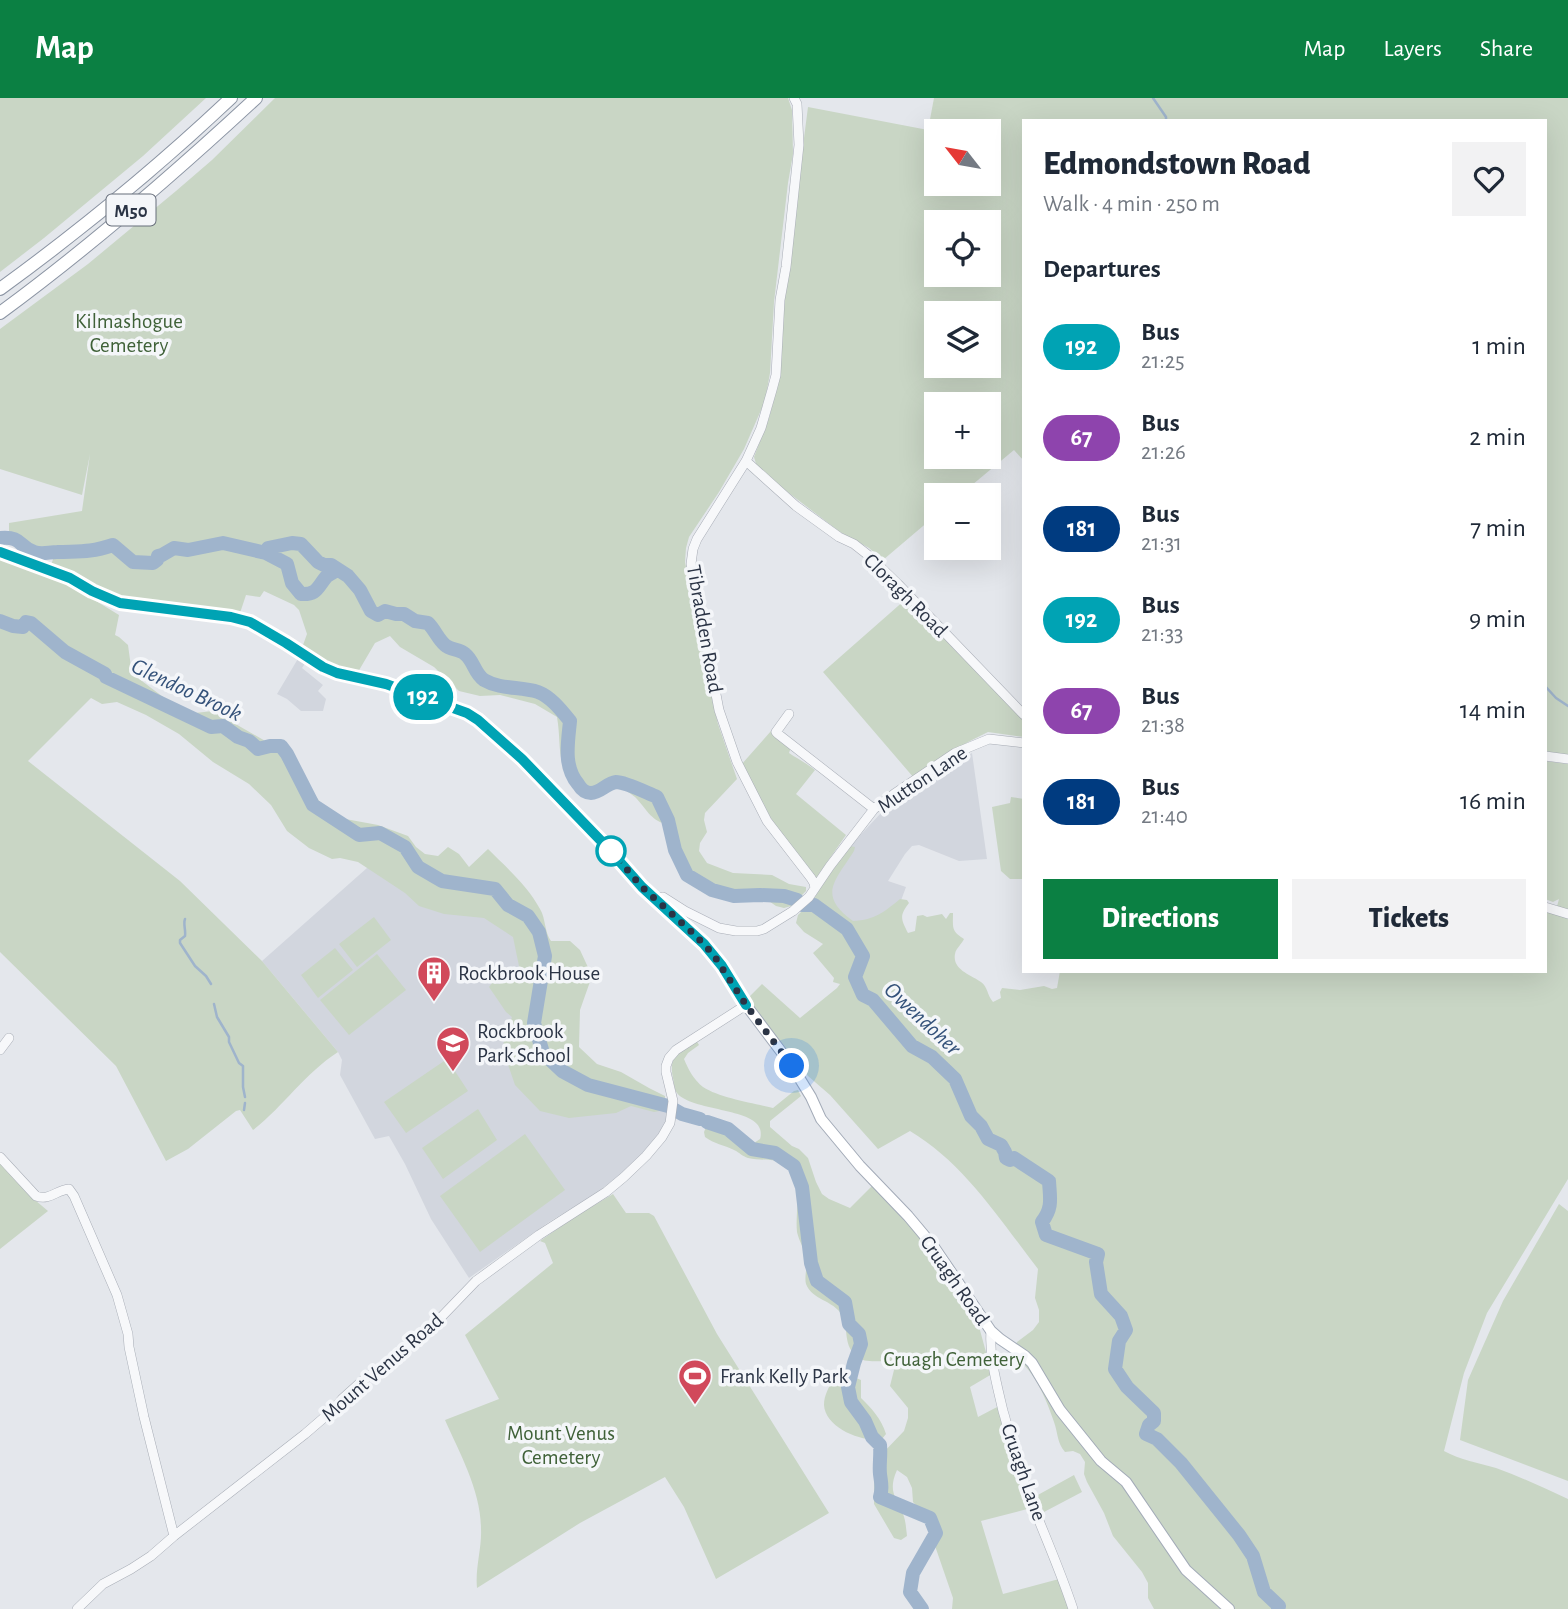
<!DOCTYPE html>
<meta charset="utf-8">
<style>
:root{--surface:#fff;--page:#f2f2f3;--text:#1f2937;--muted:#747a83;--accent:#0b8043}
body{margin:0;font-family:"Alegreya Sans",sans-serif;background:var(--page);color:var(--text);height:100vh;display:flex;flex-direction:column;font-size:26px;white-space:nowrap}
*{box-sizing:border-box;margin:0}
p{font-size:23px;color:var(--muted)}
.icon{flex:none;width:38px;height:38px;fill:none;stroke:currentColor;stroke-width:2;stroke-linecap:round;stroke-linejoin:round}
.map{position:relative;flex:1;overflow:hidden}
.details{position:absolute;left:1022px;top:21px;width:525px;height:854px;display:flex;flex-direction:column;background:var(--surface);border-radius:0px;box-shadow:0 7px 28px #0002}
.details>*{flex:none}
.badge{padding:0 14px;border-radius:23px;font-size:24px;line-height:46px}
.needle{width:46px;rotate:301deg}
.fabs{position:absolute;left:924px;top:21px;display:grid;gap:14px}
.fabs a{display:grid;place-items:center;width:77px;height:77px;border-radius:0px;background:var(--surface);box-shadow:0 7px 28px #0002;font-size:35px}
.you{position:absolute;width:35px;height:35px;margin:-18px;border:5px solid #fff;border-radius:50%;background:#1a73e8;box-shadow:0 0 0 10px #1a73e833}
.map>.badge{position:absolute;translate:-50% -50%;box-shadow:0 0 0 4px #fff}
h2{padding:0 21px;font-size:26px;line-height:63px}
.round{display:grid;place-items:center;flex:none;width:74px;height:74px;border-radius:0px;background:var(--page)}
.headline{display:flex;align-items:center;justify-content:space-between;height:119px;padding:0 21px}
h1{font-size:33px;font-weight:800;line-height:52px}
.action{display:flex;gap:14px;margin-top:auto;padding:14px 21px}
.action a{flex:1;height:80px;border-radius:0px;background:var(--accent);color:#fff;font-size:28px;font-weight:800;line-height:80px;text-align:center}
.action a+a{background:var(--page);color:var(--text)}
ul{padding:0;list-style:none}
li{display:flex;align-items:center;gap:21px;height:91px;padding:0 21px}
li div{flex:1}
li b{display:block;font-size:26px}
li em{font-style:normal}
li .badge{min-width:77px;font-weight:700;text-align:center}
header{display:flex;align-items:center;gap:42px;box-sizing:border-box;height:98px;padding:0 35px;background:var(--accent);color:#fff}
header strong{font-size:33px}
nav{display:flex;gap:38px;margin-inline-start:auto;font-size:24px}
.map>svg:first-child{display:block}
.built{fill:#d2d6de}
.green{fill:#c9d6c5;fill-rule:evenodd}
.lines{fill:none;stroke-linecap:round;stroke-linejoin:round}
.stream{stroke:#9fb4cc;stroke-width:2.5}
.river{stroke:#9fb4cc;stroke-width:14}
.minor-casing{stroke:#a9aeb7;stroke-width:10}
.major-casing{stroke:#a3abb8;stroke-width:12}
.highway-casing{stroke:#8b94a3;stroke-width:14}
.minor{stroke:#f7f8fa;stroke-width:9}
.major{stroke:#fff;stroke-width:10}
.highway{stroke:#fff;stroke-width:12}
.line-casing{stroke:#fff;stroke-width:16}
.line{stroke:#00a3b4;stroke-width:10}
.walk{stroke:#2b3445;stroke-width:7;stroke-dasharray:0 12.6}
.stop-dot{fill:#fff;stroke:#00a3b4;stroke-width:3.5}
.labels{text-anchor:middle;stroke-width:7;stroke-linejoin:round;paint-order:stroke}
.shield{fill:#f4f6f9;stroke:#676e7b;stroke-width:2}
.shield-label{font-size:19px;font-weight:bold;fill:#2b3445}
.park-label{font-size:21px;fill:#3f6138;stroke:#f4f6f9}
.street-label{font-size:21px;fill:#2b3445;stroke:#f4f6f9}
.poi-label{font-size:21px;fill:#2b3445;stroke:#f4f6f9;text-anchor:start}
.water-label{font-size:23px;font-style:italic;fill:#34527a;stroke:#f4f6f9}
</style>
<header>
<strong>Map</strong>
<nav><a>Map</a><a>Layers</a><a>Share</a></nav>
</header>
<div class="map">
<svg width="1568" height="1511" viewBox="0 0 1568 1511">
<rect width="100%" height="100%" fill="#e4e7ec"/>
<path class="built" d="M299 559 306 564 302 570 323 587 318 593 326 601 323 613H301L287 601 277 596Z
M972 655 987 761 959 763 919 747 912 748 905 756 888 783 906 789 884 849 863 858 821 789 850 748 881 715 920 686Z
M418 769 508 807 534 925 648 1003 668 1008 669 1013 666 1024 655 1041 631 1068 595 1096 549 1124 469 1180 431 1121 405 1066 389 1038 375 1041 340 977 342 962 338 954 262 863 367 770Z"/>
<path class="green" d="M0 0H206L143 58 44 140 0 174Z
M275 0H788L792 12 793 56 788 85 774 204 770 275 765 303 744 351 719 394 689 439 686 450 685 464 708 582 718 626 737 681 705 715 704 722 707 734 700 745 699 753 707 765 733 775 772 777 789 786 806 789V793L791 808 784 810 776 808 766 801 756 800 747 795H715L704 792 684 778 676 769 672 756 671 741 666 726C650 722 646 710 635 699 629 694 622 690 615 686 606 689 600 699 590 698 584 697 580 693 576 689 555 667 562 647 557 619L535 606 500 597 480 598 459 593 434 569 400 549 390 538 375 545 358 574 331 568 303 551V547L307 536 299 512 294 507 264 493 260 499 246 497 240 515C199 506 155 509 115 497 101 493 90 482 77 476 69 472 60 470 51 467L57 450 56 452C28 454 32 445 9 436V425L82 413 90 356 82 397 0 371V231L88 166 176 93 212 62Z
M934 0H1568V659L1545 653V23H1024V363L1014 352 960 397H936V417L883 462 869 450 840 434 764 376 757 369 754 359 769 320 780 278 783 203 808 9 928 32ZM936 33H989V86H936ZM936 124H989V177H936ZM936 215H989V268H936ZM936 306H989V359H936Z
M0 456 55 478 119 517 115 537 119 539 128 547 131 569 134 577 175 608 186 616 213 613 267 644 280 645 289 650 312 693 325 711 340 720 378 727 408 738 416 749 425 756 438 758 448 749 459 756 469 769 488 751C506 769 528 788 540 811 546 821 544 833 551 843H570L580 852 592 878 580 912 579 949 597 966 621 974 649 990 665 998V1012L654 1014 631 1008 616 1015 569 1020 540 1013 515 987 503 952 504 939 512 919 506 914 489 889 492 885 500 886 503 881 513 877 519 868 513 839 484 820 444 816 419 808 405 795 358 764 340 760 332 761 309 750 287 733 271 707 249 686 213 664 179 636 146 617 117 604 102 606 91 600 28 663 180 783 262 863 338 954C304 976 284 1008 253 1032L240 1012 236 1013 188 1051 166 1063 116 968 0 854Z
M906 501 1024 623V639L988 634 968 644 914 680 823 574Z
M771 633 791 649 789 655C798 661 806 665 815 672L796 696 846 737 816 780 777 731 741 667Z
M1545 663 1568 666V1081L1487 1215 1464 1275 1444 1353C1460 1362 1479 1365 1496 1370 1521 1379 1544 1390 1568 1401V1511H1154L1148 1500V1485L1142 1474 1113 1438 1104 1415 1087 1384 1084 1376 1085 1364 1080 1356 1073 1353 1065 1354C1057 1345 1058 1335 1054 1324 1044 1295 1035 1275 1012 1255L1017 1244 1033 1232 1039 1224V1212L1035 1200 1038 1171C1000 1122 964 1065 910 1033L878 1051 830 997 808 978 753 909 748 900 762 886 800 920 837 890 840 886 833 884 834 880 813 855 823 846 804 834 796 825 798 817 813 802 821 789 850 748 855 749 854 753C835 783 817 797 853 823 875 822 884 814 900 801L907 802 909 805C899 818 901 821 908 835L915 833 917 818 923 817 927 819 942 816 946 821 950 815H953C953 830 951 833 964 841 962 846 956 850 955 856 952 872 972 877 981 884 988 889 987 897 993 904L1001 900 1000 894 1002 890 1020 892 1044 888 1052 891 1057 890 1060 873H1545V809L1556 812 1559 801 1553 804 1545 801Z
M1011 699 1024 701V781H1010L1001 773 992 709 1010 705Z
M374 819 391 842 357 869 339 846Z
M335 850 353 872 318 900 301 877Z
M377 856 406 892 349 937 320 902Z
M696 942 699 947 688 955 684 961C688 971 694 982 703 989 720 1000 753 1005 773 1010L794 993 798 992 801 998 770 1023V1029L792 1048 799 1051 808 1060 816 1084 822 1096 829 1101 850 1110 872 1088 907 1122 933 1155 969 1208 978 1225 992 1276 970 1289 978 1319 999 1308 1031 1410 981 1423 1003 1496 1059 1481 1070 1511H952L953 1500 924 1416 913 1404 912 1390 907 1379 897 1372C888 1392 895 1399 903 1416 906 1423 906 1431 907 1438L901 1442 894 1440 874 1406V1370L880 1358 904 1333 908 1320V1310L890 1288 895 1268C883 1258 867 1269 855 1257 843 1245 849 1231 842 1217 833 1202 812 1202 806 1186 804 1178 808 1168 806 1159 804 1150 799 1143 797 1134 795 1114 802 1093 791 1075 781 1057 765 1064 748 1060 742 1058 740 1055 734 1052 724 1047 714 1046 705 1039L704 1034 707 1027C724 1026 739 1041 754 1045L760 1041C761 1039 761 1033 760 1031 754 1010 691 1013 677 995 674 991 674 985 673 980 668 957 680 954 696 942Z
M447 961 468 993 406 1035 384 1004Z
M478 1011 497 1042 443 1081 422 1050Z
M525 1036 565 1092 480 1154 440 1098Z
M0 1064 29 1097 48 1113 0 1151Z
M613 1096 626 1115H649L654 1118 717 1236 829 1415 716 1481 684 1409 665 1379 580 1425 477 1490C475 1470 482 1450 481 1431 481 1393 460 1356 445 1322L499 1301 465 1237 553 1165 545 1145 540 1143 573 1120Z
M1559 1106 1568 1113V1383L1460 1342 1468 1282 1503 1203Z
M841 1278H851L861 1282V1300C872 1311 881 1320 886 1336L882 1341C863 1345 825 1330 824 1307 824 1297 829 1289 834 1280Z
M1074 1377 1082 1394 1044 1414 1036 1398Z"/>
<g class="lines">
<path class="stream" d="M1153 0 1166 19V23
M1545 588 1556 600 1568 608
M185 821C183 826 186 832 185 838L180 842V845L195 868 206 878 211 886
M214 906 217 919 229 939V944L239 965 243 968V989L245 999
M244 1012 245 1005"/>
<path class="river" d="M0 440C23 438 18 449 34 454 42 457 49 454 57 454 80 453 89 455 113 447L133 464 153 465 157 462 158 458 162 457 174 450 188 452 223 445 266 455 287 466 292 485 301 496C317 497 317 490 326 479 328 477 334 474 337 472
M266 455 268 450 292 445 301 446 318 464 324 467H331L348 478 360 492 371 513 378 517 385 513 396 516H404L415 523 428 525C435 532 438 541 445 547 450 552 460 551 465 556 474 563 474 575 484 582 501 592 521 588 538 594 551 599 561 612 570 623 568 645 563 668 578 686 581 691 585 695 591 695 600 695 607 685 616 684 626 684 647 695 657 699L668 722 675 752 687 777 712 792 734 798 760 797 784 798 797 802 802 807H814L847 831 863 858 855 879 863 897 873 902 912 948 932 959 955 981 971 1018 981 1028 988 1041 1001 1047 1005 1054 1006 1060 1010 1062 1014 1060 1049 1083C1050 1101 1053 1109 1042 1124L1046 1137 1098 1156 1096 1164 1101 1196 1121 1218 1126 1232 1119 1243 1115 1271 1127 1289 1154 1315V1323L1149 1327 1146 1336 1157 1341 1181 1365 1239 1437 1253 1458 1264 1494 1279 1508 1278 1511
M0 523 13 528 23 529 26 524 31 525 65 554 105 576 106 579 211 629 223 628 238 639 249 643 258 651 270 648H281L287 656 313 707 359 737 380 735 405 749 418 769 442 783 495 791 508 807 528 818 539 834 545 858 534 925 543 955 562 973 588 987 668 1008 682 1016 700 1021
M707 1024 728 1031 752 1051 775 1055 794 1068 802 1089 811 1165 817 1183 845 1204 849 1226 859 1236 861 1246 854 1265 848 1289 851 1304 865 1323 872 1339 880 1347C881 1357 879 1367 880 1376 881 1385 883 1390 880 1399L930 1420 936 1435 913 1475 910 1494 922 1511"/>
<g class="minor-casing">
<path id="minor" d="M794 0 797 6 799 47 786 169 780 202 776 277 772 292 761 330 746 363 697 441 693 451 691 466 719 612 737 664 767 723 811 780 814 785 815 790
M746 363 796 408 839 439 854 446 868 457 898 486 1024 617
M789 616 776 634 778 636 874 711
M1545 658 1568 661
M654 801 663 799 685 813 719 830 736 833H757L764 831 793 813 809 799 830 768 874 711 894 696 955 655 989 641 1024 645
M1545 809 1568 816
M0 952 9 940
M0 1059 36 1098C50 1103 56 1092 69 1091L74 1098 117 1197 128 1236 129 1249 144 1319 174 1438
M991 1233C989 1259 997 1287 1003 1313 1007 1325 1009 1337 1012 1349 1029 1405 1055 1456 1073 1511
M77 1511 103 1486 131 1471 151 1458 174 1438 305 1336 334 1311 342 1301 362 1283 395 1260 424 1237 476 1183 539 1137 606 1094 624 1079 646 1058 662 1039 670 1025 673 1003 666 974V968L669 960 676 952 746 907"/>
</g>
<g class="major-casing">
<path id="major" d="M0 454 70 480 91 493 120 505 231 519 250 525 286 545 306 559 329 572 337 575 386 586 467 615 478 622 522 661 606 748 642 789 694 836 713 856 746 907 792 968 811 999 821 1021 860 1068 908 1118 934 1149 991 1233 1000 1241 1025 1258 1032 1265 1060 1312 1101 1363 1126 1384 1186 1472 1229 1511"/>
</g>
<g class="highway-casing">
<path id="highway" d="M0 191C81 132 158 69 231 0
M0 215C90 149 174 76 256 0"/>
</g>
<use href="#minor" class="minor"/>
<use href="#major" class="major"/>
<use href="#highway" class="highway"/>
</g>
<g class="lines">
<g class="line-casing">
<path id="line" d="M0 454 70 480 92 493 120 505 231 519 250 524 286 545 323 569 337 575 386 586 467 615 478 622 522 661 606 748 642 789 704 846 722 868 746 907"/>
</g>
<use href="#line" class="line"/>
<path class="walk" d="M611 753 642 789 694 836 713 856 746 907 792 968"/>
</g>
<defs>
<g id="building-pin" transform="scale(1.75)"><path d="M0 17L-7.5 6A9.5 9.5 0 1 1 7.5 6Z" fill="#d1495b" stroke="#f4f6f9"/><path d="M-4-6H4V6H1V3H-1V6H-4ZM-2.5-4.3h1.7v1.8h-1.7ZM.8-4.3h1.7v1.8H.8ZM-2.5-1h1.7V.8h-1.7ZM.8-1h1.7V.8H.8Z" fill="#fff"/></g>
<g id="school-pin" transform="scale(1.75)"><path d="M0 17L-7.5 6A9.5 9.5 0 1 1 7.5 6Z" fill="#d1495b" stroke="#f4f6f9"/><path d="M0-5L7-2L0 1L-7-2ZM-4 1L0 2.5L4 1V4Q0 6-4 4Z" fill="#fff"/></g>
<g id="stadium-pin" transform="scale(1.75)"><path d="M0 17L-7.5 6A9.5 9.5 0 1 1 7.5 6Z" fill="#d1495b" stroke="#f4f6f9"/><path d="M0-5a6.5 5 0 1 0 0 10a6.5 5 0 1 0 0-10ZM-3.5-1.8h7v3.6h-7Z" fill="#fff"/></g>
</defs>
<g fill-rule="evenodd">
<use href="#building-pin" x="434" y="875"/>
<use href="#school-pin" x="453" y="945"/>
<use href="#stadium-pin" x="695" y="1278"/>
</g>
<circle class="stop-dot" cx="611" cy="753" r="14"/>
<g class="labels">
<rect class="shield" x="106.5" y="96.5" width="49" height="31" rx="5"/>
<g class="shield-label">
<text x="131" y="119">M50</text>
</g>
<g class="park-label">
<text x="129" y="230">Kilmashogue<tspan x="129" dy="24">Cemetery</tspan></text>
<text x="954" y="1268">Cruagh Cemetery</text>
<text x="561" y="1342">Mount Venus<tspan x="561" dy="24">Cemetery</tspan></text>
</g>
<g class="street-label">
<text transform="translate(906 497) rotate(45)" y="7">Cloragh Road</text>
<text transform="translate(705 531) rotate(80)" y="7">Tibradden Road</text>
<text transform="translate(922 681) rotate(-34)" y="7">Mutton Lane</text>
<text transform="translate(955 1182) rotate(55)" y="7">Cruagh Road</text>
<text transform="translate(382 1269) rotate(-41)" y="7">Mount Venus Road</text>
<text transform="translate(1024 1374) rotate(71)" y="7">Cruagh Lane</text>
</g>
<g class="poi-label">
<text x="458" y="882">Rockbrook House</text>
<text x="477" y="940">Rockbrook<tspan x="477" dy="24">Park School</tspan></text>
<text x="720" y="1285">Frank Kelly Park</text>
</g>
<g class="water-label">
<text transform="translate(187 591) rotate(25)" y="8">Glendoo Brook</text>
<text transform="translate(923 920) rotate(43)" y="8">Owendoher</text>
</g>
</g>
</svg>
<div class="fabs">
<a><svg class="needle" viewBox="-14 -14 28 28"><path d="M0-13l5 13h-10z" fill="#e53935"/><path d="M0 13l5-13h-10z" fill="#747a83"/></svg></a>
<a><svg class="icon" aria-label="locate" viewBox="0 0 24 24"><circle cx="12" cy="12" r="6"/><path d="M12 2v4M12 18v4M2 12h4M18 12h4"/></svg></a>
<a><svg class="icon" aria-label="layers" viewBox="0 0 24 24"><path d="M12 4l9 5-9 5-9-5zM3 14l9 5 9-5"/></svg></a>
<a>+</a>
<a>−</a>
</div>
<div class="you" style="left:792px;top:968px"></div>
<b class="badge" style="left:423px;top:599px;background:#00a3b4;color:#fff">192</b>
<section class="details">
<div class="headline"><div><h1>Edmondstown Road</h1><p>Walk · 4 min · 250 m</p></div><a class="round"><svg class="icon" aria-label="heart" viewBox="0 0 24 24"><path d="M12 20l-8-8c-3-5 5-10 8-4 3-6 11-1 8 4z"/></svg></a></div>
<h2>Departures</h2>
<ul>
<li><span class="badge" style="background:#00a3b4;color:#fff">192</span><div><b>Bus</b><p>21:25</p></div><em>1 min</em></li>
<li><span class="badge" style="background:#8e44ad;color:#fff">67</span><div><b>Bus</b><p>21:26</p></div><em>2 min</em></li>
<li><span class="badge" style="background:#003b80;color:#fff">181</span><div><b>Bus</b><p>21:31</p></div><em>7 min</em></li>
<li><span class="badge" style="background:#00a3b4;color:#fff">192</span><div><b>Bus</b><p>21:33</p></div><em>9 min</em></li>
<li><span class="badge" style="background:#8e44ad;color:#fff">67</span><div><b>Bus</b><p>21:38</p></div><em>14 min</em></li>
<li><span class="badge" style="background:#003b80;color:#fff">181</span><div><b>Bus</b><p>21:40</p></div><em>16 min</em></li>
</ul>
<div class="action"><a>Directions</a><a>Tickets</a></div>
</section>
</div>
